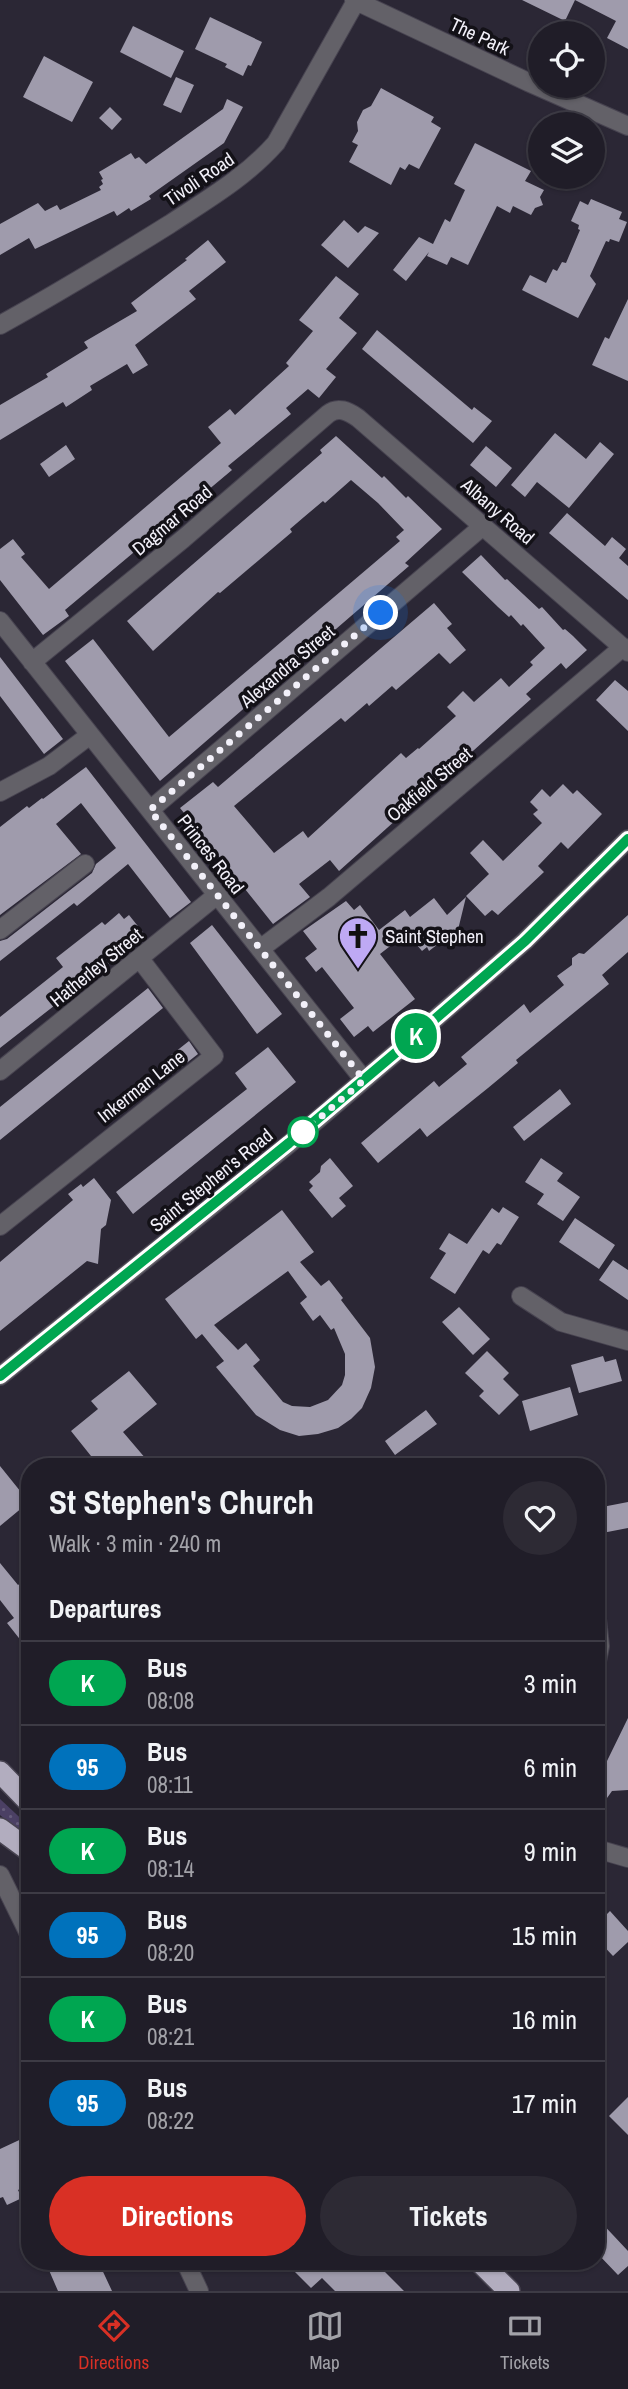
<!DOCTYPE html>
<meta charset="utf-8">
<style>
:root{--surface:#201d28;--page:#2d2a34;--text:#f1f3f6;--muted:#a2a2a8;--line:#3d3b45;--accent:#d93025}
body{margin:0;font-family:"Archivo Narrow",sans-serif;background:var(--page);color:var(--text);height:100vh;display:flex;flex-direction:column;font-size:26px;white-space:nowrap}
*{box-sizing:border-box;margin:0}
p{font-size:23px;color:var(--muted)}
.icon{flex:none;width:38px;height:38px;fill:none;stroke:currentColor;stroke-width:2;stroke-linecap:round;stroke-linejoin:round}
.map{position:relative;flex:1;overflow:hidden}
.side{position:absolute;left:21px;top:1458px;width:584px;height:812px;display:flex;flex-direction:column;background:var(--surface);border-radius:28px;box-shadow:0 2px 5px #0004,0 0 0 2px var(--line)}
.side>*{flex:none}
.badge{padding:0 14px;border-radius:23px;font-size:24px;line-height:46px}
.buttons{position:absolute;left:528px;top:21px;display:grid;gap:14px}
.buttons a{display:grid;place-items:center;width:77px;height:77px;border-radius:50%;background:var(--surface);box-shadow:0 2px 5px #0004,0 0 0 2px var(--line);font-size:35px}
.you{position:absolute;width:35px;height:35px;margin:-18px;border:5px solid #fff;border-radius:50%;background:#1a73e8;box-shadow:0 0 0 10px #1a73e833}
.map>.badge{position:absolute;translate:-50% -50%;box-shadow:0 0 0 4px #fff}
h2{padding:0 28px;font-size:26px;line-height:63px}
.round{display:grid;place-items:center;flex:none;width:74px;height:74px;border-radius:37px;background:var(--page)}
.overview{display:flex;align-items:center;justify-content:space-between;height:119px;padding:0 28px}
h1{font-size:33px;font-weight:700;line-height:52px}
.primary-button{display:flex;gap:14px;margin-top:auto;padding:14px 28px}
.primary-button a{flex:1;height:80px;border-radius:42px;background:var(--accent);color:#fff;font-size:28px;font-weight:700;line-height:80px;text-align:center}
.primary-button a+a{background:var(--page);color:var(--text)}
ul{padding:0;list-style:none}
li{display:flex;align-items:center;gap:21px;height:84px;padding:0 28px;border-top:2px solid var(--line)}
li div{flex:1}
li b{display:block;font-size:26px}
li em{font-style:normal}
li .badge{min-width:77px;font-weight:700;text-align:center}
.menu{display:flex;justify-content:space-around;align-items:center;height:98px;border-top:2px solid var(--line);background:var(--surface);font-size:19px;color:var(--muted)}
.menu a{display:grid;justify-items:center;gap:4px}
.menu .current{color:var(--accent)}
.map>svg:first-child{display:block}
.grass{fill:url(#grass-dots)}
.building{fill:#9f9bac;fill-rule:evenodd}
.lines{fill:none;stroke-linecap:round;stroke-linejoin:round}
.minor-casing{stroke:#474350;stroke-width:20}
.highway-casing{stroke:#474350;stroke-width:24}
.minor{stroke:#636168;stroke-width:18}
.highway{stroke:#b2adbf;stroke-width:21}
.line-casing{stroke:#fff;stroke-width:16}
.line{stroke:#00a651;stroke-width:10}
.walk{stroke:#f2f0f9;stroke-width:7;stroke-dasharray:0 12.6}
.stop-dot{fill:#fff;stroke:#00a651;stroke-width:3.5}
.labels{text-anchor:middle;stroke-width:7;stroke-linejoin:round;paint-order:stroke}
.street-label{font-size:19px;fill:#f2f0f9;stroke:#131117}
.poi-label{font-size:19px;fill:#f2f0f9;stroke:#131117;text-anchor:start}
</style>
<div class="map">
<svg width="628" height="2291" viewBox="0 0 628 2291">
<defs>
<pattern id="grass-dots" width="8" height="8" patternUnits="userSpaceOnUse" patternTransform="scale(1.75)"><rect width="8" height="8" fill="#4b4064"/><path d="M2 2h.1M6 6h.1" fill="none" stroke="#655c7b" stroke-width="1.8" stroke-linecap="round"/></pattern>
</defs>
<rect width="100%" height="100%" fill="#2b2735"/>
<path class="grass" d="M0 1799 30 1827V1840L0 1815Z"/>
<path class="building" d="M522 0H628V49L607 38 616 21 575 0 565 21Z
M210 17 262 42 251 66 248 65 243 76 225 67 227 64 195 49Z
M133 26 184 51 171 78 120 52Z
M44 56 93 82 72 122 23 97Z
M176 77 194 85 181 113 163 105Z
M381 88 434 117 431 122 441 128 419 169 409 164 405 170 400 167 391 185 349 162 358 145 352 142 358 131 357 122 363 110 371 106Z
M227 99 243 107 224 143 149 196 151 199 131 211 129 208 117 216 114 211 35 249 29 238 0 255V224L38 203 45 211 57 205 60 210 101 190 99 187 103 184 101 180 103 179 99 172 131 153 135 159 139 157 146 164 223 109Z
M110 107 122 119 112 130 99 118Z
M475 143 531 171 525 181 544 190 540 197 543 205 535 208 531 215 513 206 510 213 497 206 468 265 451 257 447 265 427 256 429 252 406 281 393 270 419 237 433 244 445 219 450 222 465 190 454 184Z
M591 199 622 212 619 219 627 222 619 242 610 239 609 242 606 241 590 276 596 284 578 318 522 290 530 275 546 283 553 269 557 271 562 262 566 263 580 230 578 229 579 225 571 221 580 201 588 205Z
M344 220 358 233 365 226 379 233 348 268 321 245Z
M208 240 226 262 189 291 196 299 135 345 148 365 133 374 127 364 90 386 92 390 66 407 63 402 0 440V405L48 377 46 374 88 348 84 342 137 311 131 303 187 260 185 259Z
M336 276 359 294 339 318 357 333 326 369 336 377 319 398 308 389 286 408 291 414 228 466 232 470 65 610 69 616 43 635 0 580V549L13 539 25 554 21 557 49 589 221 443 208 427 230 409 235 415 289 366 286 363 313 331 299 320Z
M628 299V381L592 365 605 337 609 339Z
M377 330 472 410 474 407 492 421 473 443 362 349Z
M555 433 586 459 600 442 614 454 569 508 537 482 525 497 511 485Z
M336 436 382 478 384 476 406 498 408 496 442 529 405 563 409 566 160 781 65 661 93 639 169 737 400 541 396 537 404 530 378 503 351 480 325 503 323 501 304 517 290 529 292 532 220 593 218 592 153 651 127 621 322 453 320 450Z
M66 445 75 459 49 477 40 464Z
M486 446 512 468 496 487 470 465Z
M567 513 605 546 612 537 626 549 619 558 628 566V600L549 533Z
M481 555 505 580 507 579 539 609 542 607 563 630 565 629 573 636 587 650 566 669 561 663 526 694 531 699 339 871 330 860 299 884 310 897 273 924 180 808 213 782 218 787 434 603 452 624 447 628 466 650 450 664 439 653 396 690 392 686 369 706 367 703 345 722 341 718 234 806 274 853 303 831 308 838 401 753 406 758 418 748 419 749 456 716 447 707 463 691 474 702 501 678 509 687 533 665 530 662 545 648 523 624 521 626 511 615 509 617 498 607 462 572Z
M0 657 63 739 44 754 0 696Z
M615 680 628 691V731L596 700Z
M86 767 191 902 170 918 128 864 77 906 74 903 0 961V941L7 939 92 873 96 864 116 848 81 803 56 824 81 854 0 915V827L27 806 29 808 42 798 43 799Z
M563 784 573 794 577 790 602 814 568 849 561 842 538 866 544 872 498 915 492 910 485 916 466 896 489 874 470 853 483 840 503 861 542 823 533 814 538 810 530 802 542 789 550 797Z
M466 897 456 938H446L429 951 427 947 422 951 407 933 380 954 415 999 373 1032 368 1026 354 1037 340 1019 354 1008 322 967 316 972 305 958 317 949 303 931 346 901 354 910 360 905 379 930 405 910 410 917 434 898 447 915Z
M119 913 124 919 129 915 145 935 0 1048V1017L63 967 56 958 102 922 105 925Z
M628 915V952L602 975 609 984 516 1060 518 1063 488 1088 427 1137 420 1128 378 1163 361 1143 434 1081 439 1087 467 1064 461 1057 524 1004 530 1013 564 985 557 976 572 965V958L579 953 584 954Z
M212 925 282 1014 257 1034 190 943Z
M148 988 163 1008 0 1140V1107Z
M189 1041 198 1054 170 1076 160 1064Z
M268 1047 296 1082 133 1214 116 1192 247 1089 235 1073Z
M560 1089 571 1104 524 1141 513 1127Z
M330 1158 353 1186 339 1198 346 1206 332 1218 309 1190 313 1186 309 1182 320 1172 321 1166Z
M541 1158 563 1173 557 1181 580 1197 563 1221 537 1204 544 1194 525 1182Z
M94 1178 111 1200 106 1225 101 1229 98 1264 87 1261 0 1331V1262L73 1200 68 1194 81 1184 83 1187Z
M503 1207 519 1217 501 1245 497 1243 489 1254 483 1250 455 1294 430 1278 446 1253 439 1249 449 1233 467 1244 492 1208 499 1213Z
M282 1210 314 1252 300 1262 321 1286 329 1280 343 1298 341 1300 370 1338 375 1367 371 1388 362 1408 351 1419 338 1428 318 1434 299 1436 280 1430 256 1415 216 1367 224 1361 202 1334 196 1339 165 1299ZM288 1271 307 1297 300 1303 313 1321 320 1315 331 1330 334 1328 345 1354V1375L342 1385 328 1400 310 1407 292 1406 283 1402 253 1366 260 1360 246 1343 238 1350 214 1325Z
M575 1218 615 1245 599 1269 559 1242Z
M613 1260 628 1270V1300L599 1280Z
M459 1307 490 1339 473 1355 442 1322Z
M487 1351 509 1373 503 1379 519 1395 499 1415 479 1396 484 1391 465 1373Z
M603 1356 605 1362 616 1359 622 1381 579 1393 571 1365Z
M129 1371 157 1404 123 1432 152 1466H99L71 1431 98 1409 91 1401Z
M570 1387 578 1415 530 1431 522 1401Z
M426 1410 437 1424 395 1455 385 1441Z
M0 1466 29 1502 0 1526Z
M628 1502V1528L597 1534V1508Z
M0 1563 18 1585 30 1576V1652L7 1623 14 1618 0 1600Z
M628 1718V1790L612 1791 597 1812V1756L603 1761 605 1759 607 1761Z
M610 1911 628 1931V1942L613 1956 597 1939V1924Z
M628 2097V2135L609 2116Z
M30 2135V2184L18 2190 22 2198 7 2205 3 2197 0 2198V2149Z
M597 2218 628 2251V2266L618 2275 597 2253Z
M45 2261H98L112 2291H58Z
M284 2261H374L404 2291H335L322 2278 311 2288Z"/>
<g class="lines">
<g class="minor-casing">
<path id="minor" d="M354 0 528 82 628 126
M0 325C58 293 114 259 170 224 208 199 246 177 276 143L356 1
M0 621 364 1080
M32 662 183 539 328 414C338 406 348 411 358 418L628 652
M0 792 49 766 90 735
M150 810 483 526
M0 930 85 864
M260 949 329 897 623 647
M0 1071 217 895
M0 1226 214 1056 140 959
M521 1296 561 1322 628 1341
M0 1376 289 1144 412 1039 525 941 628 839
M597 1619 600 1646 597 1661
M597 1849 628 1858
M0 1875 30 1936
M185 2261 199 2291"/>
</g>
<g class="highway-casing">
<path id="highway" d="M0 1772 30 1803
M0 1829 30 1851
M479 2261 509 2291"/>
</g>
<use href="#minor" class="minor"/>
<use href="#highway" class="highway"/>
</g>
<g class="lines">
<g class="line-casing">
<path id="line" d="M0 1376 289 1143 412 1039 525 941 628 839"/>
</g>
<use href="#line" class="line"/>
<path class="walk" d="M303 1132 364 1080 150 810 381 613"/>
</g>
<defs>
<g id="church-pin" transform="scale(2.0125)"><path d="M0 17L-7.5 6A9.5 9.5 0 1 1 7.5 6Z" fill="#bea9f4" stroke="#131117"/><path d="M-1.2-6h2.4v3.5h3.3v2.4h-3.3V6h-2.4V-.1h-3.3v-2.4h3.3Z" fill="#111"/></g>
</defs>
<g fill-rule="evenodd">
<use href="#church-pin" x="358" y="936"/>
</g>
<circle class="stop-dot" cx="303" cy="1132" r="14"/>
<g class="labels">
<g class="street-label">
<text transform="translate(480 36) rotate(25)" y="7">The Park</text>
<text transform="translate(199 179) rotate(-34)" y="7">Tivoli Road</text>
<text transform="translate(498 511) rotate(41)" y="7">Albany Road</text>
<text transform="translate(172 520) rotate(-40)" y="7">Dagmar Road</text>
<text transform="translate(287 666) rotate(-40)" y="7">Alexandra Street</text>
<text transform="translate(429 784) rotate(-40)" y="7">Oakfield Street</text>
<text transform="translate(211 854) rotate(52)" y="7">Princes Road</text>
<text transform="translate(96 967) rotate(-39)" y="7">Hatherley Street</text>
<text transform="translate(141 1086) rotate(-38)" y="7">Inkerman Lane</text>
<text transform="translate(211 1180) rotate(-39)" y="7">Saint Stephen's Road</text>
</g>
<g class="poi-label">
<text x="385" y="943">Saint Stephen</text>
</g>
</g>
</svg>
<div class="buttons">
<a><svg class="icon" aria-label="locate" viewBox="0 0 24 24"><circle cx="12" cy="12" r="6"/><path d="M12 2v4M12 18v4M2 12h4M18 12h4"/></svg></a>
<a><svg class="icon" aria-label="layers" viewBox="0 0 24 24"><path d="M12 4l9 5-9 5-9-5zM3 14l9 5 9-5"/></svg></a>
</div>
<div class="you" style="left:381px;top:613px"></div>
<b class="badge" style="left:416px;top:1036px;background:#00a651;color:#fff">K</b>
<section class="side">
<div class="overview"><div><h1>St Stephen's Church</h1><p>Walk · 3 min · 240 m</p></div><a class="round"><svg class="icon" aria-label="heart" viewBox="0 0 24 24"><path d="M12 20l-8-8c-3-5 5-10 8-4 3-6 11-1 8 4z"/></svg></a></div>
<h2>Departures</h2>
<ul>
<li><span class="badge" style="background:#00a651;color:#fff">K</span><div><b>Bus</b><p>08:08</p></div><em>3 min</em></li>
<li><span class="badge" style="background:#0072bc;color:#fff">95</span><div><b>Bus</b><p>08:11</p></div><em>6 min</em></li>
<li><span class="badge" style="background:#00a651;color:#fff">K</span><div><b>Bus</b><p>08:14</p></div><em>9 min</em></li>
<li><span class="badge" style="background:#0072bc;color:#fff">95</span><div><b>Bus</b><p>08:20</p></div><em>15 min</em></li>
<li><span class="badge" style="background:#00a651;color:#fff">K</span><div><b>Bus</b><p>08:21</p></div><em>16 min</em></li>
<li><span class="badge" style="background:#0072bc;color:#fff">95</span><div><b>Bus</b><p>08:22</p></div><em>17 min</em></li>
</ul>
<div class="primary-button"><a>Directions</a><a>Tickets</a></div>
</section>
</div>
<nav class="menu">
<a class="current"><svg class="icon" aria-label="directions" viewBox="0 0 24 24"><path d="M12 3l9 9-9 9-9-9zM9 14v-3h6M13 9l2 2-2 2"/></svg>Directions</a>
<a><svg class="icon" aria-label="map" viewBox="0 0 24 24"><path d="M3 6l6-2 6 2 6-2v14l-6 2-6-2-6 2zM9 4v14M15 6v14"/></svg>Map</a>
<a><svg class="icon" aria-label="tickets" viewBox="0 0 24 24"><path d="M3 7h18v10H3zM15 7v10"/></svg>Tickets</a>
</nav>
